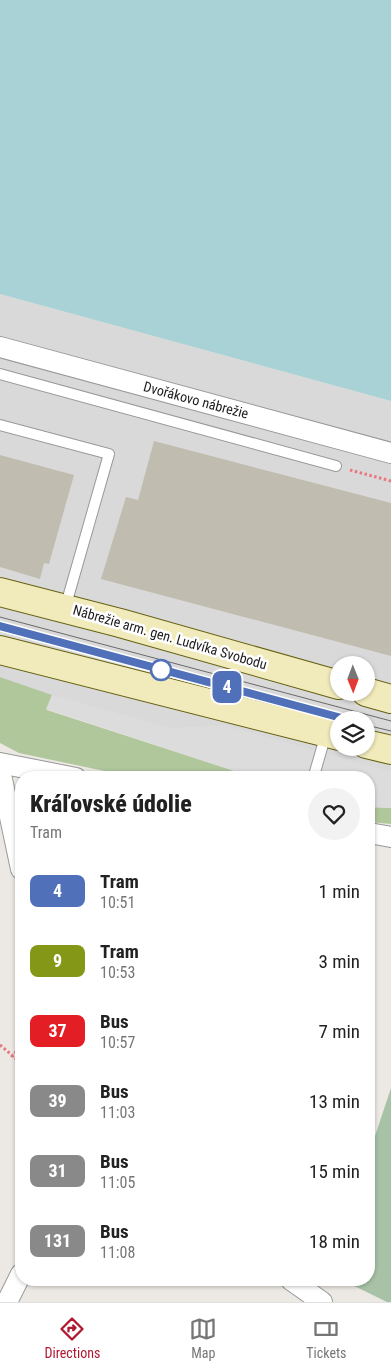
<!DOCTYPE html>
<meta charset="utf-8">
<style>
:root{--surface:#fff;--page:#f2f2f2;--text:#222;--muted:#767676;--line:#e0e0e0;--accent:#b21730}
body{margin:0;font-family:"Roboto Condensed",sans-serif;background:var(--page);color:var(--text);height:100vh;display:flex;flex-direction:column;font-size:19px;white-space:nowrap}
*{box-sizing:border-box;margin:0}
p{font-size:16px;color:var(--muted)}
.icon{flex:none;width:28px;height:28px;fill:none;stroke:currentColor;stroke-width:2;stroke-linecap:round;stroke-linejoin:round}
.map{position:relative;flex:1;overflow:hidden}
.drawer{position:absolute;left:15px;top:771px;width:360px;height:515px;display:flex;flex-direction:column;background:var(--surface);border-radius:20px;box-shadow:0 1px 4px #0004}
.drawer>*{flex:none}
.badge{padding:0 10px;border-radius:8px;font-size:18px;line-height:32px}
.needle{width:32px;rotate:179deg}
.fabs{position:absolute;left:330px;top:656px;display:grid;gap:10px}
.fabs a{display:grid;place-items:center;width:45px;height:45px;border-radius:50%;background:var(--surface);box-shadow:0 1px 4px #0004;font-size:25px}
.map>.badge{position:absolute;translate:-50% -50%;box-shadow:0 0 0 2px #fff}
.round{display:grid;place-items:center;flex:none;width:52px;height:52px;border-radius:26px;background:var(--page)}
.headline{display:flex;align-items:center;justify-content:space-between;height:85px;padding:0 15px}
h1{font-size:24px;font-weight:800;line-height:38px}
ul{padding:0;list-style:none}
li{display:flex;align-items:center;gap:15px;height:70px;padding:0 15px}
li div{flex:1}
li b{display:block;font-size:19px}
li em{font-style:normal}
li .badge{min-width:55px;font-weight:700;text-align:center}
.tabs{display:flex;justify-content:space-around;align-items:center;height:70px;border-top:1px solid var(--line);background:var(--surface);font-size:14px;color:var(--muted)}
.tabs a{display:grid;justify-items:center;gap:2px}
.tabs .on{color:var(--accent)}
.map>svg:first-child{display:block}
.residential{fill:#dad9d9;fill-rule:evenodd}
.construction{fill:#c0bdb0}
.forest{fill:#b0c79c}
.cemetery{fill:#a7c2a7}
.parking{fill:#dcdcdc}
.water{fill:#a8d2d5}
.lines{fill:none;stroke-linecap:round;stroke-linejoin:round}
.lane-casing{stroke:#999;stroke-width:12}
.street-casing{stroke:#999;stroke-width:22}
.secondary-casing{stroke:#656111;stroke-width:30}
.path{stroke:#e9777e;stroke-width:3;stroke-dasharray:2.5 2.5;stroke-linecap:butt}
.lane{stroke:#fff;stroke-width:10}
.street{stroke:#fff;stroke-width:20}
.secondary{stroke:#f1ebbc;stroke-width:28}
.tram{stroke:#6a6a6a;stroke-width:1}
.line-casing{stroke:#fff;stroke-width:11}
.line{stroke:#5071b9;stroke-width:8}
.stop-dot{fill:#fff;stroke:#5071b9;stroke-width:2.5}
.labels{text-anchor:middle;stroke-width:5;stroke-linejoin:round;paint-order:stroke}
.street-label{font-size:14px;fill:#1c1c1c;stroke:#fff}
</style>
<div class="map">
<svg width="391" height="1302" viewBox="0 0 391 1302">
<rect width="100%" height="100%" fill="#ece8e3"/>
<path class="residential" d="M0 294 391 401V808L369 807V778L253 777 51 695 0 677ZM339 665H366V692H339ZM339 720H366V748H339Z"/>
<path class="construction" d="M154 441 391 503V656L101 579 126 497 138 500Z
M0 455 74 475 49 564 44 563 40 579 0 567Z"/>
<path class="forest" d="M0 677 52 695 47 710 253 777H133L19 753 0 743Z
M369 807 391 808V824L369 822Z"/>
<path class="cemetery" d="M391 1088V1302H387L342 1280H369V1154Z"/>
<path class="parking" d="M52 695 171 728 224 725 391 772V808L369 807V778L253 777 46 709Z"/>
<path class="water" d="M0 0H391V401L0 294Z"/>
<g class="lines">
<g class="lane-casing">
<path id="lane" d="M0 374 336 466
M0 425 109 454 65 608
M315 772 326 734"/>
</g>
<g class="street-casing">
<path id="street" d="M0 347 391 453
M0 763 76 778
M0 770 21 869
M369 833 391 837
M291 1280 322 1302
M7 1302 21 1274"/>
</g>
<g class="secondary-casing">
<path id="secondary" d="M0 592 120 623 339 685
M0 650 339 736
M366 692 391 699
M366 744 391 750"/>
</g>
<path class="path" d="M350 470 391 481
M0 1045 13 1056 21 1045
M11 1055 21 1063"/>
<use href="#lane" class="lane"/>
<use href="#street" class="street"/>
<use href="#secondary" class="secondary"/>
<path class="tram" d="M0 617 391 721
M0 627 349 720
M366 725 391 731"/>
</g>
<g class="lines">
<g class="line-casing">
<path id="line" d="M0 626 349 720"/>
</g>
<use href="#line" class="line"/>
</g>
<circle class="stop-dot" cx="161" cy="670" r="10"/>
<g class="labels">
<g class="street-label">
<text transform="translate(196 400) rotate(15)" y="5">Dvořákovo nábrežie</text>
<text transform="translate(170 637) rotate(16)" y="5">Nábrežie arm. gen. Ludvíka Svobodu</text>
</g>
</g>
</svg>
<div class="fabs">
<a><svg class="needle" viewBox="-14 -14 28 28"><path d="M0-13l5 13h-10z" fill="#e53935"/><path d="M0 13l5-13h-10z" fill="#767676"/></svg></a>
<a><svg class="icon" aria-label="layers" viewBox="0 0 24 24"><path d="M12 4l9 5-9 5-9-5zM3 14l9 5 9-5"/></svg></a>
</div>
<b class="badge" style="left:227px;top:687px;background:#5071b9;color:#fff">4</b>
<section class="drawer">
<div class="headline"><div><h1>Kráľovské údolie</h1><p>Tram</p></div><a class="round"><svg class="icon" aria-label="heart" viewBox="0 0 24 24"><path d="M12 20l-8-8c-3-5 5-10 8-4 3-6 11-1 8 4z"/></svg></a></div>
<ul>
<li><span class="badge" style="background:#5071b9;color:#fff">4</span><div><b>Tram</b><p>10:51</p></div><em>1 min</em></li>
<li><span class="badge" style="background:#849717;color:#fff">9</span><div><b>Tram</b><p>10:53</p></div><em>3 min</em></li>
<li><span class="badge" style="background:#e31e24;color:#fff">37</span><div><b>Bus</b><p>10:57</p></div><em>7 min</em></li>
<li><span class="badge" style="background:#898989;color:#fff">39</span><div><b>Bus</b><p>11:03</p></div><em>13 min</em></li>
<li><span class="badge" style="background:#898989;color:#fff">31</span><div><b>Bus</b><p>11:05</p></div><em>15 min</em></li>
<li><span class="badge" style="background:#898989;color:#fff">131</span><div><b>Bus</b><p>11:08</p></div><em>18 min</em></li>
</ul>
</section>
</div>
<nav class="tabs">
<a class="on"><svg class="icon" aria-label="directions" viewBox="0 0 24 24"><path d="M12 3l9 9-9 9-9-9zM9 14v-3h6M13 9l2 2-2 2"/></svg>Directions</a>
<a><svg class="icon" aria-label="map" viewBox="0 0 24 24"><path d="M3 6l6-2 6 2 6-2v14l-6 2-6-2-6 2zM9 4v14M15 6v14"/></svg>Map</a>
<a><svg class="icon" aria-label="tickets" viewBox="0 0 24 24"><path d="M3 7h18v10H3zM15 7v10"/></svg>Tickets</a>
</nav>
